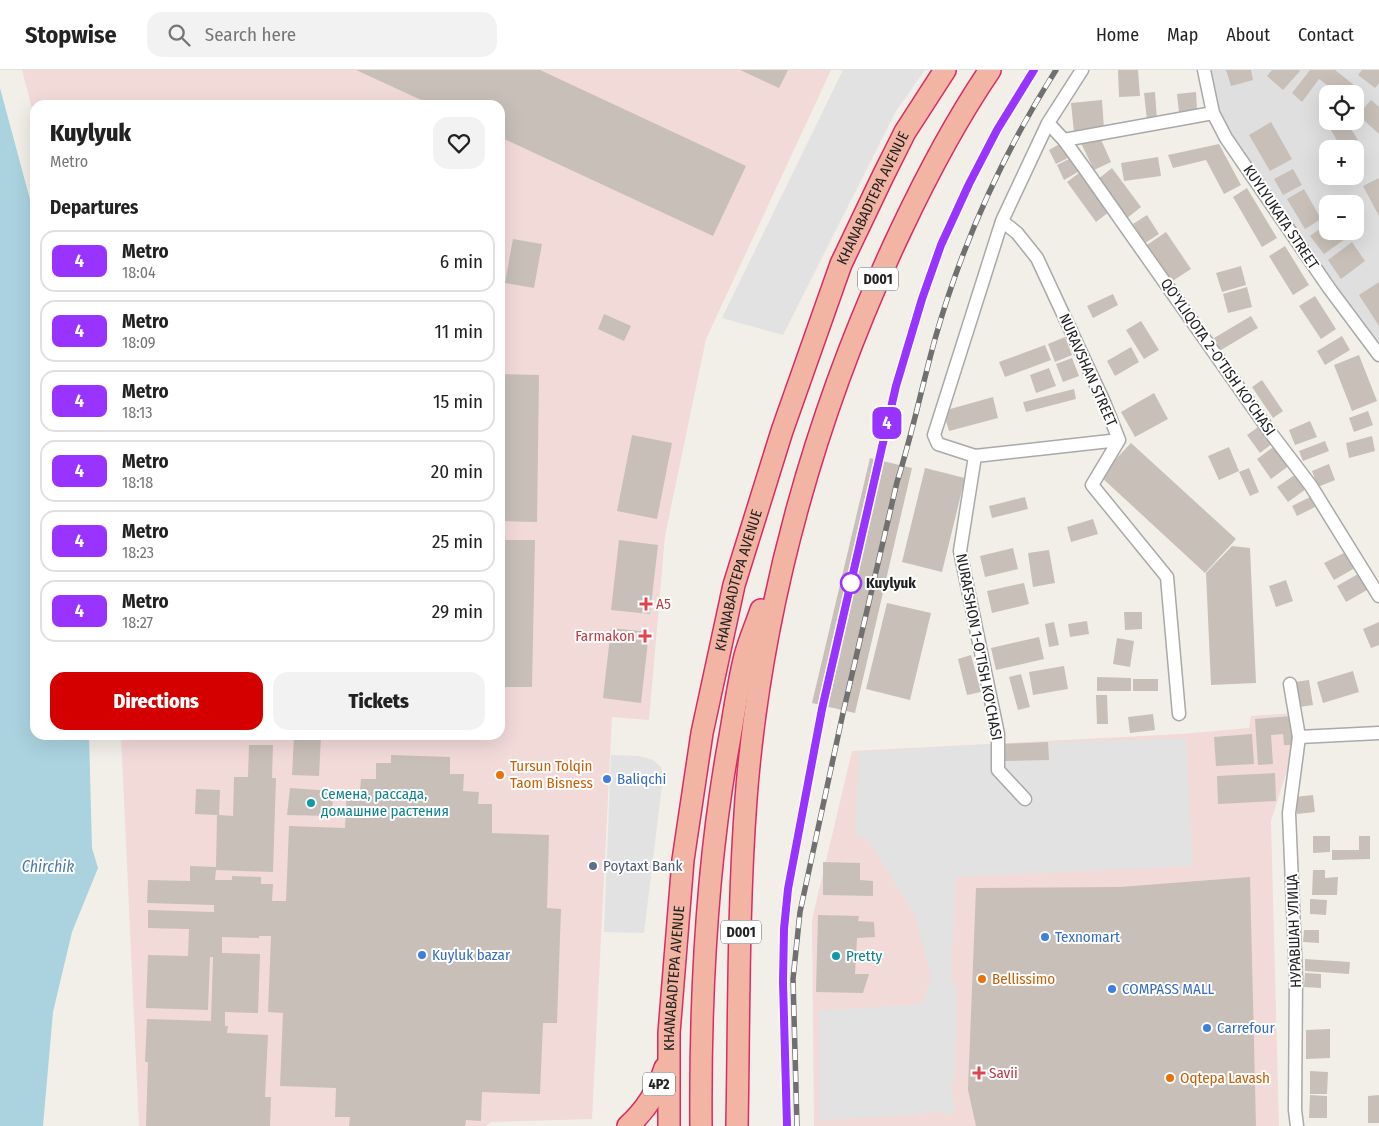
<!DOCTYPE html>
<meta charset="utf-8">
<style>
:root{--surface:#fff;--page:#f2f2f2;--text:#222;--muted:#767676;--line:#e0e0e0;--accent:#d40000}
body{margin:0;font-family:"Fira Sans Condensed",sans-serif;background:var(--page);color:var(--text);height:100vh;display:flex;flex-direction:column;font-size:19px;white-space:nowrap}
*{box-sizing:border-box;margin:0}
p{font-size:16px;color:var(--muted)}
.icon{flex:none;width:28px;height:28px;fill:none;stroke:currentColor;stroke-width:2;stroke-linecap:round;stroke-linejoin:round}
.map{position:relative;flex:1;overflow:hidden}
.side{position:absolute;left:30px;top:30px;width:475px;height:640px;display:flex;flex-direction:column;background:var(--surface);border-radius:15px;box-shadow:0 5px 20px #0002}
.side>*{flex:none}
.badge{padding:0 10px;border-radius:8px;font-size:18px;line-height:32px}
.buttons{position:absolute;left:1319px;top:15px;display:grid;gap:10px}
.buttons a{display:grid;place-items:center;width:45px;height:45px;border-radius:10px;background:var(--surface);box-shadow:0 5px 20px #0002;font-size:25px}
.map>.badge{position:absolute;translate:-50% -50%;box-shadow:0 0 0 2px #fff}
h2{padding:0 20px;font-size:19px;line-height:45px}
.round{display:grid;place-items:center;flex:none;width:52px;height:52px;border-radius:15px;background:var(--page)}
.overview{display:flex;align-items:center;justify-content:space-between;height:85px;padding:0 20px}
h1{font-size:24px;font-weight:800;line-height:38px}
.primary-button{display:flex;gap:10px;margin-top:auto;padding:10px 20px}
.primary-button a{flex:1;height:58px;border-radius:15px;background:var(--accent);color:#fff;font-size:20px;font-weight:800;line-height:58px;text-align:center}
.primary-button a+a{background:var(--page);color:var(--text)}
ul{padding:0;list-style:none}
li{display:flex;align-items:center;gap:15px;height:62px;margin:0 10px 8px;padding:0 10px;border:2px solid var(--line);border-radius:15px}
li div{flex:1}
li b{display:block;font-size:19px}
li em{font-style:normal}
li .badge{min-width:55px;font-weight:700;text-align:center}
header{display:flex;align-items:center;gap:30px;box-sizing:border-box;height:70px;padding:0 25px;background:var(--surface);border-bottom:1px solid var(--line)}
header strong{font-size:24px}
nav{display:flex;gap:28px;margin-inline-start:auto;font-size:18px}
.search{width:350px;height:45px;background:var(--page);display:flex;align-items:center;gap:12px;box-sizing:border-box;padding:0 18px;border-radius:15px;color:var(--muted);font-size:19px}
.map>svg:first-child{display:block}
.residential{fill:#e0dfdf;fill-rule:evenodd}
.commercial{fill:#f2dad9}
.parking{fill:#e2e2e2}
.water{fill:#aad3df}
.building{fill:#c7bfb8}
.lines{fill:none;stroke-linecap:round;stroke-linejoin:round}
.minor-casing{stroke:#a9a9a9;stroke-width:15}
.trunk-casing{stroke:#dc2a67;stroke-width:24}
.minor{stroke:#fff;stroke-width:12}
.trunk{stroke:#f2b4a3;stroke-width:21}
.rail-casing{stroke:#707070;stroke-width:5.5}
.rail{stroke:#fff;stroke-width:4;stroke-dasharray:11;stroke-linecap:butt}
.line-casing{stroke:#fff;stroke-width:11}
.line{stroke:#93f;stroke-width:8}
.stop-dot{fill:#fff;stroke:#93f;stroke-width:2.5}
.health-dot{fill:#e0444e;stroke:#fff;stroke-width:2}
.food-dot{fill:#e8710a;stroke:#fff;stroke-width:2}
.shop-dot{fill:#3f7fe0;stroke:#fff;stroke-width:2}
.culture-dot{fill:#0f9aa8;stroke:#fff;stroke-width:2}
.service-dot{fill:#5c6f8a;stroke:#fff;stroke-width:2}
.labels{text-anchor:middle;stroke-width:4;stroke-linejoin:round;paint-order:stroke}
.shield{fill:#fff;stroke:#646464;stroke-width:1}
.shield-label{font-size:14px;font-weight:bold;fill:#222}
.street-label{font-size:15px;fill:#222;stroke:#fff}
.stop-label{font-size:15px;font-weight:bold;fill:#222;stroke:#fff;text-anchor:start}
.health-label{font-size:15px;fill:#be3a42;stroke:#fff;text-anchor:start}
.food-label{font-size:15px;fill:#c56008;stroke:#fff;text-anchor:start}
.shop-label{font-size:15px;fill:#366cbe;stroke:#fff;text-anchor:start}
.culture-label{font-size:15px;fill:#0d838f;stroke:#fff;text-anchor:start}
.service-label{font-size:15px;fill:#4e5e75;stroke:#fff;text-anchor:start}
.water-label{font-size:16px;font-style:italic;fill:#4a7aab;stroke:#fff}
</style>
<header>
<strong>Stopwise</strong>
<div class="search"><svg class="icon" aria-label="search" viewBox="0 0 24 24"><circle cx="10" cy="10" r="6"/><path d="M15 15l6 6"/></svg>Search here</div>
<nav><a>Home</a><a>Map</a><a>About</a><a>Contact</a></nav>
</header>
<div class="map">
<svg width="1379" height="1056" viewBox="0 0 1379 1056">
<rect width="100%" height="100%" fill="#f2efe9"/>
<path class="residential" d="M1204 0H1379V281L1213 43ZM1328 24H1355V51H1328ZM1328 79H1355V106H1328ZM1328 134H1355V161H1328Z"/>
<path class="commercial" d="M22 0H831L706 269 665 466 649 650 612 647 592 1049 491 1052 486 1056H139L121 665H500V35H35V50Z
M1293 643 1295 675 1271 751 1279 1056H814L812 850 852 681 1181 664 1249 658 1251 646Z"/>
<path class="parking" d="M843 0H925L896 41 783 265 722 248Z
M1186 668 1193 796 956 807 951 909 957 920 955 1005 951 1012 955 1042 943 1045V1040L912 1045 819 1050V941L922 934 931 907 916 848 868 769 855 765 859 682 997 674Z
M611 685 639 686 653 690 661 697 663 707 644 863 604 862Z"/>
<path class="water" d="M0 18 35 148V665H89L92 778 98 798 72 862 53 942 43 1056H0Z"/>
<path class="building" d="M356 0H540L746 96 713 166 500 67V35H432Z
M740 0H788L779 18Z
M1118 0H1138L1140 26 1119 27Z
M1226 0H1251L1253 10 1231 16Z
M1272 0H1298L1300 1 1283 20 1267 6Z
M1310 0H1335L1363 22 1355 33V24H1339L1319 9 1302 32 1292 23Z
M1362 0H1379V13L1375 18 1358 5Z
M1155 22 1157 50H1147L1144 23Z
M1196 22 1197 40 1179 42 1177 24Z
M1102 30 1104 59 1074 62 1071 33Z
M1371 30 1379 37V64L1358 45Z
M1334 51H1346L1358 70 1342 79 1328 55Z
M1271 52 1292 89 1270 101 1249 65Z
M1099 65 1111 92 1094 100 1081 73Z
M1063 72 1070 87 1056 94 1049 80Z
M1219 74 1241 115 1224 124 1206 90 1173 98 1168 85Z
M1158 87 1161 106 1124 111 1121 93Z
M1071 88 1078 102 1064 110 1057 95Z
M1112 98 1141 137 1126 149 1097 110Z
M1293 99 1302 115 1283 125 1274 109Z
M1079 103 1109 142 1096 152 1067 112Z
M1379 108V146L1363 116Z
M1247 118 1277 168 1262 177 1233 127Z
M1304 119 1321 149 1305 159 1287 129Z
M1147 145 1159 164 1145 173 1133 154Z
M1328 153V161H1344L1348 167 1324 184 1310 166Z
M1166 162 1191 199 1171 212 1147 175Z
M513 169 542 174 534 218 505 213Z
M1352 172 1365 191 1341 209 1328 190Z
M1285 176 1309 215 1293 225 1269 186Z
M1241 196 1246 215 1222 222 1216 203Z
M1379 212V256L1359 225Z
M1247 217 1252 237 1228 243 1223 224Z
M1113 224 1118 235 1093 248 1087 236Z
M1315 226 1336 259 1321 269 1299 236Z
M604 244 631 256 624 271 598 259Z
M1251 246 1258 258 1221 280 1214 268Z
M1141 251 1159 280 1144 289 1126 260Z
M1342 266 1350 280 1325 295 1317 281Z
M1065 267 1072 285 1055 292 1048 274Z
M1045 275 1051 290 1005 307 999 292Z
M1131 277 1139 292 1115 306 1107 291Z
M1359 285 1377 331 1352 341 1334 295Z
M1072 288 1079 306 1063 312 1056 294Z
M1049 298 1056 316 1036 323 1030 305Z
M500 304 539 305 537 452 500 451Z
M1262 310 1283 341 1273 348 1252 317Z
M1074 319 1076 329 1026 342 1023 332Z
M1154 323 1168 349 1135 367 1121 342Z
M993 327 998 348 949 361 943 341Z
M1368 341 1373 355 1354 362 1349 348Z
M1310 351 1317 367 1295 375 1289 360Z
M1261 355 1273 373 1260 383 1247 365Z
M632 365 672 373 657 449 617 441Z
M1372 366 1375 381 1349 388 1346 373Z
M1325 371 1329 381 1303 391 1299 381Z
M1131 373 1236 469 1205 503 1100 406Z
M1276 375 1290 395 1271 409 1257 389Z
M1229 377 1239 401 1219 410 1208 386Z
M870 388 912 398 855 643 812 633Z
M1329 394 1335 410 1318 417 1312 401Z
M925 398 965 408 942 502 902 492Z
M1249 398 1259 422 1250 426 1239 402Z
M1296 404 1306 419 1288 432 1277 417Z
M1025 427 1028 439 992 448 989 436Z
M1310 427 1315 437 1297 446 1292 436Z
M1093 449 1098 464 1071 472 1067 457Z
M500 470H535L532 617H500Z
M619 470 658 475 650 544 611 540Z
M1232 476 1250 478 1256 613 1211 615 1206 503Z
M1013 478 1018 499 985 507 980 486Z
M1049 480 1055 513 1033 517 1028 483Z
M1346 482 1355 498 1334 510 1324 493Z
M1358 504 1367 520 1346 532 1337 516Z
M1286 510 1293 531 1276 537 1269 516Z
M1024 513 1029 534 992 543 987 521Z
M887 533 931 543 910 630 866 619Z
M1124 542H1142V559L1125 560Z
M1087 551 1089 564 1070 567 1068 554Z
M1054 552 1059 575 1049 577 1045 554Z
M1379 552V575L1371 578 1363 559Z
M611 558 649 562 641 633 603 628Z
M1039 567 1044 589 996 600 991 578Z
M1117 568 1134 571 1130 597 1113 594Z
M971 585 981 622 967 625 958 589Z
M1064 596 1068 619 1033 625 1029 602Z
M1353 601 1359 622 1323 633 1317 612Z
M1021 604 1030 637 1018 640 1009 607Z
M1097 607 1131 608V621H1097Z
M1133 609H1158V621H1133Z
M1309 610 1313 635 1299 637 1295 612Z
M1096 625H1107L1108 654H1097Z
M1153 644 1155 660 1130 663 1128 647Z
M1292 646 1294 675H1284L1283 664 1271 665 1273 694 1258 695 1255 649Z
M1252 664 1254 694 1216 696 1214 667Z
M294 666H321L319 706 292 705Z
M1048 672 1049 690 1002 691V674Z
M249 675H273L272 708H276L273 802 216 800 215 810H232V806L261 807V814H273L272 831H286L289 756 345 758 347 720 360 721 361 709H376V693H391V685L450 687V704H464L463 721 479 722 478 734H492V763L549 765 547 838 561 839 557 953H543L540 1024 482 1022 481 1051 466 1050 465 1056H349L350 1047H335L336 1018 280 1016 283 943 268 942 271 866H259V868L222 867V883L260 884 258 943 225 942V956H228L227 963 268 965 265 1027H271L270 1056H146L148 992H145L147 949 211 951 213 887H210L208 940 146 938 148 885 188 886 189 859 148 858V840L214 842V835L147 833 148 810 190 811V796L216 797 217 745 195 744 196 719 220 720 219 745 233 746 234 707H248Z
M1275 703 1276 731 1218 734 1217 706Z
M290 718 333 721 332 746 287 745Z
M1313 725 1315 742 1297 744 1295 727Z
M1313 766H1330V782L1313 783Z
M1359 766H1370V789L1332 790V780H1359Z
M823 792 860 793V810L873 811V826L823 825Z
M1313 800H1325V808L1338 807 1337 825H1312Z
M1250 807 1256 1056H976L968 1020 976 818 1120 817Z
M1310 829 1327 830 1326 845 1310 844Z
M818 845 859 846 858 851 874 852 875 867 857 868 855 904H869L863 923 816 922Z
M1304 860H1319V873L1303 872Z
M1305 889 1350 892 1349 904 1305 901Z
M1305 903 1321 904V918L1304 917Z
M1330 959V988L1306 989V960Z
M1310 1001 1328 1002 1327 1024H1310Z
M1310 1025 1327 1026V1048H1309Z
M1379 1025V1053H1368V1026Z"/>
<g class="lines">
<g class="minor-casing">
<path id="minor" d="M1082 0 1048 53 1002 151 934 365 938 374 975 386 1119 370
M1204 0 1213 43 1226 68 1329 218 1379 285
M1048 53 1064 70 1085 99 1270 362 1311 416 1379 526
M1064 70 1213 43
M1002 151 1017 163 1037 188 1104 332 1119 370 1092 415 1167 507 1179 644
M975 386 960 481 998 664V700L1025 729
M1290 614 1299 667 1289 743 1296 908 1295 1040 1297 1056
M1299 667 1379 663"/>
</g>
<g class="trunk-casing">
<g id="trunk">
<path d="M628 1056C645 1041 658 1020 665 998"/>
<path id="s1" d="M669 1056V963L683 790 702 663 734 515 782 361 841 194 883 106 905 62 945 0"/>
<path d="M701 1056C700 928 706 798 729 672 734 644 738 614 745 586 749 571 756 555 761 540"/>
<path d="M737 1056C739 947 738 838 746 729 761 533 817 337 901 160 927 105 956 50 990 0"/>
</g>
</g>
<use href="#minor" class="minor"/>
<use href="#trunk" class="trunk"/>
<g class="rail-casing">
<path id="rail" d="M787 1056 783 911 784 859 788 819 822 639 896 316 922 229 941 175 969 113 997 60 1034 0
M797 1056 793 909 800 842 843 643 897 412C912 365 922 316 935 269 962 174 1003 83 1056 0"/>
</g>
<use href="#rail" class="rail"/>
</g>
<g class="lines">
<g class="line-casing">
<path id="line" d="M787 1056 783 912 784 859 788 819 822 639 896 316 922 229 941 175 969 114 997 60 1034 0"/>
</g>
<use href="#line" class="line"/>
</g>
<circle class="stop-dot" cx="851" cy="513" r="10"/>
<g class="health-dot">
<path d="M643.5 526.5h5v5h5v5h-5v5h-5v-5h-5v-5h5z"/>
<path d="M642.5 558.5h5v5h5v5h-5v5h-5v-5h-5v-5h5z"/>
<path d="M976.5 995.5h5v5h5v5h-5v5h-5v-5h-5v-5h5z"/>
</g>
<g class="food-dot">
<circle cx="500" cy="705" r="5"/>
<circle cx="982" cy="909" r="5"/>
<circle cx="1170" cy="1008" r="5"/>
</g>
<g class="shop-dot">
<circle cx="607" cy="709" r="5"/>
<circle cx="1045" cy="867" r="5"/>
<circle cx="422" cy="885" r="5"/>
<circle cx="1112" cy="919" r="5"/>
<circle cx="1207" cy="958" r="5"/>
</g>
<g class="culture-dot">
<circle cx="311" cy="733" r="5"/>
<circle cx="836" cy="886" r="5"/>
</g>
<circle class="service-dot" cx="593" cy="796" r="5"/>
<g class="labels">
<g class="shield">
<rect x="858" y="197.5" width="40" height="23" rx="4"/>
<rect x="721" y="850.5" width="40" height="23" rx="4"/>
<rect x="643" y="1002.5" width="32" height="23" rx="4"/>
</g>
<g class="shield-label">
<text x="878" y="214">D001</text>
<text x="741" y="867">D001</text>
<text x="659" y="1019">4P2</text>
</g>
<g class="street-label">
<text dy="5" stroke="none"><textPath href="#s1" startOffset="958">KHANABADTEPA AVENUE</textPath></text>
<text transform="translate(1281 147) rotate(56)" y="5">KUYLYUKATA STREET</text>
<text transform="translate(1218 287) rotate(55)" y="5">QO'YLIQOTA 2-O'TISH KO'CHASI</text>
<text transform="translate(1088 300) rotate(66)" y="5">NURAVSHAN STREET</text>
<text dy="5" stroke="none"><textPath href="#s1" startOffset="552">KHANABADTEPA AVENUE</textPath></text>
<text transform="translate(979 577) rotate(79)" y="5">NURAFSHON 1-O'TISH KO'CHASI</text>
<text transform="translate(1294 861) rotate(-92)" y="5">НУРАВШАН УЛИЦА</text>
<text dy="5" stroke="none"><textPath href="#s1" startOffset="148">KHANABADTEPA AVENUE</textPath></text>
</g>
<g class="stop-label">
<text x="866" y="518">Kuylyuk</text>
</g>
<g class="health-label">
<text x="656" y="539">A5</text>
<text x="635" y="571" text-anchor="end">Farmakon</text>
<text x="989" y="1008">Savii</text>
</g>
<g class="food-label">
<text x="510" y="701">Tursun Tolqin<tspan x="510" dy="17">Taom Bisness</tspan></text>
<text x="992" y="914">Bellissimo</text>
<text x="1180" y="1013">Oqtepa Lavash</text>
</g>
<g class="shop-label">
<text x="617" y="714">Baliqchi</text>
<text x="1055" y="872">Texnomart</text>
<text x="432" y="890">Kuyluk bazar</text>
<text x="1122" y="924">COMPASS MALL</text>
<text x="1217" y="963">Carrefour</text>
</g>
<g class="culture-label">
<text x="321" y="729">Семена, рассада,<tspan x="321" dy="17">домашние растения</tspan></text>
<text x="846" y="891">Pretty</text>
</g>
<g class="service-label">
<text x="603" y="801">Poytaxt Bank</text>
</g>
<g class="water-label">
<text x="48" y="802">Chirchik</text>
</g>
</g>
</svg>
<div class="buttons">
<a><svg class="icon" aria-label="locate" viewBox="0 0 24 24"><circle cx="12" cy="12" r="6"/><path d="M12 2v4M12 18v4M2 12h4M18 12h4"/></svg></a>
<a>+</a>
<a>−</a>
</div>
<b class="badge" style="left:887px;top:353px;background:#93f;color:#fff">4</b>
<section class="side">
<div class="overview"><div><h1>Kuylyuk</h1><p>Metro</p></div><a class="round"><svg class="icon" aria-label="heart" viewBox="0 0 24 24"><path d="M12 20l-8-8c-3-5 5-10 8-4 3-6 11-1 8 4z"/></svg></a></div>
<h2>Departures</h2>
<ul>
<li><span class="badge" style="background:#93f;color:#fff">4</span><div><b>Metro</b><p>18:04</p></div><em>6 min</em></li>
<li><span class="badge" style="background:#93f;color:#fff">4</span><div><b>Metro</b><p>18:09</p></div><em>11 min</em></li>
<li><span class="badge" style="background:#93f;color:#fff">4</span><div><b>Metro</b><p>18:13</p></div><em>15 min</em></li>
<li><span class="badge" style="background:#93f;color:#fff">4</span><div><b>Metro</b><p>18:18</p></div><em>20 min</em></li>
<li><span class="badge" style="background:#93f;color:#fff">4</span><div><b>Metro</b><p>18:23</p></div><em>25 min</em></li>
<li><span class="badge" style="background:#93f;color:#fff">4</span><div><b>Metro</b><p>18:27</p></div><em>29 min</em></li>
</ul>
<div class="primary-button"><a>Directions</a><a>Tickets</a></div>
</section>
</div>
